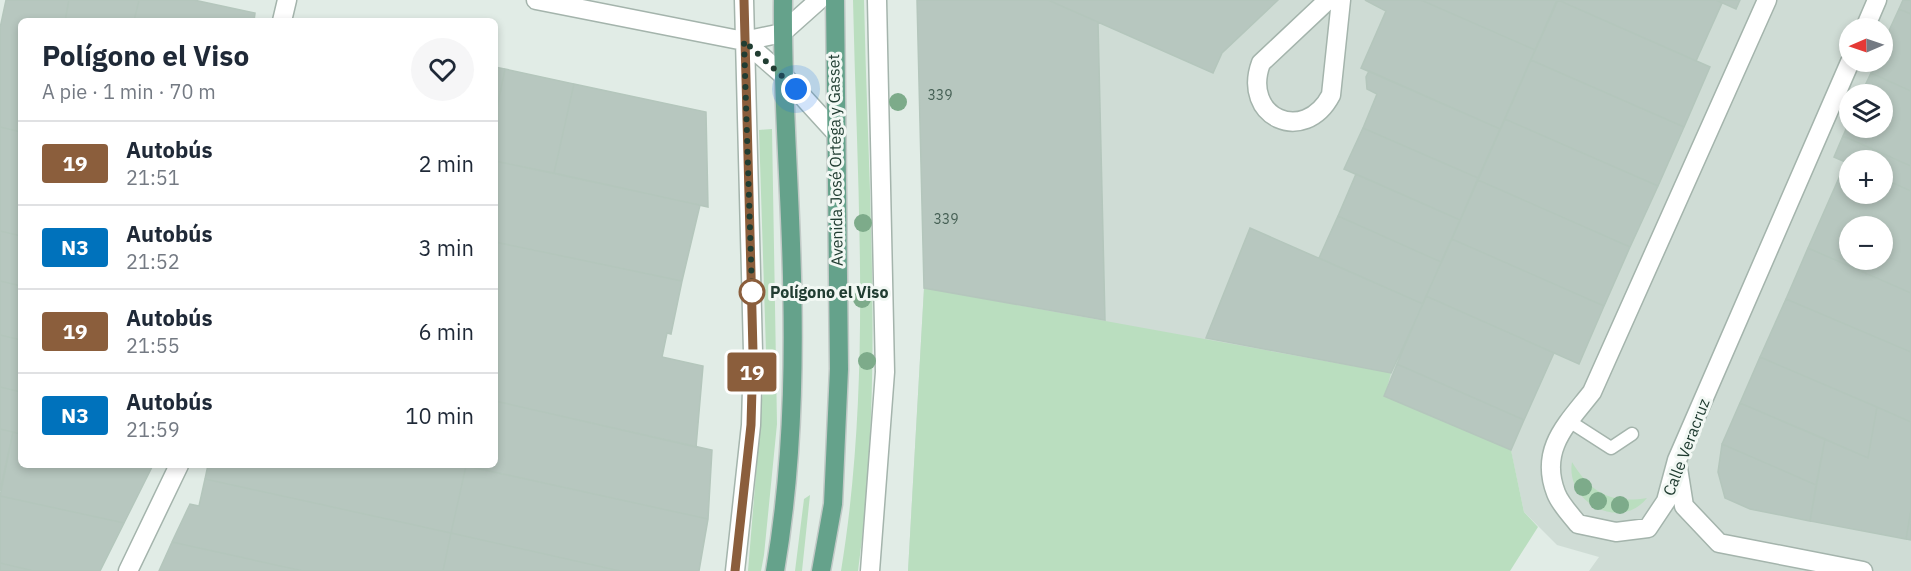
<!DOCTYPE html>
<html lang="es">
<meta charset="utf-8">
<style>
:root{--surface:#fff;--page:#f6f6f7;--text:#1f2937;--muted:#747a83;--line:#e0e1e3}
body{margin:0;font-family:"IBM Plex Sans",sans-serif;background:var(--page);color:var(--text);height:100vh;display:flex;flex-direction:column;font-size:22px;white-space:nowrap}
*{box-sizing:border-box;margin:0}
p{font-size:20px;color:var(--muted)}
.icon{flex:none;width:33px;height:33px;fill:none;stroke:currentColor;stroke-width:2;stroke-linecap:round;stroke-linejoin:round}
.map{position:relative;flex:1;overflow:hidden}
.details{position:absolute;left:18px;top:18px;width:480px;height:450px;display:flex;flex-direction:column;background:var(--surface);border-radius:9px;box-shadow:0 3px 9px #0003}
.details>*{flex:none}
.badge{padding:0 12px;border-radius:4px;font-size:21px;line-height:39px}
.needle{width:39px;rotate:268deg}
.buttons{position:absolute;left:1839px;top:18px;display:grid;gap:12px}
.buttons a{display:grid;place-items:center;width:54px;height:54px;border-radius:50%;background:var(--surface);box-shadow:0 3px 9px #0003;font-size:30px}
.you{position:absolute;width:30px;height:30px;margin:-15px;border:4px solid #fff;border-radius:50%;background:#1a73e8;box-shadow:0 0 0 9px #1a73e833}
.map>.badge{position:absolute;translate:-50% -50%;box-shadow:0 0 0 3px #fff}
.round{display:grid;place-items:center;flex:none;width:63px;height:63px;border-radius:32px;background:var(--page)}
.headline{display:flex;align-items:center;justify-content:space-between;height:102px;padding:0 24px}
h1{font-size:28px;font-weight:700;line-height:45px}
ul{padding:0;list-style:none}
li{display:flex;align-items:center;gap:18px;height:84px;padding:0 24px;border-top:2px solid var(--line)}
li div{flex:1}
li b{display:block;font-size:22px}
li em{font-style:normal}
li .badge{min-width:66px;font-weight:700;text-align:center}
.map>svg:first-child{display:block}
.built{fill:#cfdcd5;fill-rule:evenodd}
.green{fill:#badebf}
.building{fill:#b7c7bf;stroke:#b4c6bc;stroke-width:1.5;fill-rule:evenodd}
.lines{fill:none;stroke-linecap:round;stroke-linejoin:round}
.service-casing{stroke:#a4b4ac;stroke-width:15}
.minor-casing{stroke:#a4b4ac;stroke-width:21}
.primary-casing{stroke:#c1c9c6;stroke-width:21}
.service{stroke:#fff;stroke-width:12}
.minor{stroke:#fff;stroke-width:18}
.primary{stroke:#65a28b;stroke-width:18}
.tree{fill:#7dab8a}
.line-casing{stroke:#fff;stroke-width:14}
.line{stroke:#8b5e3c;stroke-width:9}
.walk{stroke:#213d32;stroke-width:6;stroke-dasharray:0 10.8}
.stop-dot{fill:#fff;stroke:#8b5e3c;stroke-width:3}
.labels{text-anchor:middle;stroke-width:6;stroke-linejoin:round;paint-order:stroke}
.number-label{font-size:14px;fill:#466055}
.street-label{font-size:16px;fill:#213d32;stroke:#f2f8f4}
.stop-label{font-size:16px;font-weight:bold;fill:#213d32;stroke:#f2f8f4;text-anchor:start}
</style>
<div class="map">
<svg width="1911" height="571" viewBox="0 0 1911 571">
<rect width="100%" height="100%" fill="#e1ece6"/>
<path class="built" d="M917 0H1911V571H1589L1599 557 1557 545 1524 512 1511 451 908 571 924 288ZM1850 28H1882V62H1850ZM1850 94H1882V128H1850ZM1850 160H1882V194H1850ZM1850 226H1882V260H1850Z"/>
<path class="green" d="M853 0H864C868 189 884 383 858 571H841C872 382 857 190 853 0Z
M772 129 777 424 764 555 761 571H748L766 351 759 130Z
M924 288 1391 373 1385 396 1511 450 1524 512 1538 527 1510 571H908Z
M1572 462C1591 493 1611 504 1647 498 1620 532 1565 502 1572 462Z
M810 495 802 571H795L804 499Z"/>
<path class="building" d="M6 0H69L65 21H21V132L0 127V28Z
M69 0H139L134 21H65Z
M139 0H194L255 13 254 21H134Z
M917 0H1048L1098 22 1105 320 924 288Z
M1048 0H1278L1222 53 1213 73Z
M1365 0H1421L1535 50 1500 129 1361 68 1386 11Z
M1421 0H1557L1535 50Z
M1558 0 1710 67 1684 127 1531 60Z
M1558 0H1716L1722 3 1696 61Z
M1716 0H1740L1736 9Z
M1903 0H1911V14L1899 9Z
M1899 9 1911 14V91L1871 73 1876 62H1882V46Z
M1531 60 1684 127 1658 186 1505 119Z
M495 67 505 69 495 118Z
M505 69 574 84 554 173 495 161V118Z
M1369 71 1500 129 1478 178 1363 128 1377 94 1367 89 1366 77Z
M1871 73 1911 91V166L1843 136 1850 120V128H1882V94H1861Z
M574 84 706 112 708 207 554 173Z
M1505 119 1658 186 1630 247 1478 180Z
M0 127 21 132V236L0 231Z
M1363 128 1478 178 1460 220 1344 169Z
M1843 136 1911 166V191L1882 178V160H1850V164L1834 157Z
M495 161 700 205 682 281 495 242Z
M1846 162 1850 164V194H1882V178L1911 191V293L1808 248ZM1850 226H1882V260H1850Z
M1356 174 1460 220 1441 262 1338 216Z
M1478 180 1630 247 1604 306 1452 239Z
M1338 216 1441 262 1423 304 1319 258Z
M1250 228 1423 304 1391 373 1206 338Z
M0 231 21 236V286L0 281Z
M1452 239 1604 306 1579 364 1426 296Z
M495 242 682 281 671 334 667 333 662 357 703 366 696 447 495 401Z
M1808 248 1911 293V352L1786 299Z
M0 281 21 286V340L0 335Z
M1426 296 1554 353 1524 420 1397 364Z
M1786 299 1911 352V422L1760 357Z
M0 335 21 340V392L0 387Z
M1760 357 1877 407 1868 458 1740 403Z
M1397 364 1524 420 1511 450 1384 396Z
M0 387 21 392V434L0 429Z
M495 401 712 450 708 519 462 465H495Z
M1740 403 1825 439 1816 485 1722 444Z
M1877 407 1911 422V510L1906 539 1810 521 1825 439 1868 458Z
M0 429 13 432 0 491Z
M13 432 21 434V465H153L124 523 0 496Z
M1722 444 1816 485 1810 521 1750 509 1725 498 1718 472Z
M208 465H462L466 466 451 533 205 479Z
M466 466 708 519 699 571H620L451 533Z
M205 479 451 533 443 571H303L172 542 190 504 199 506Z
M0 496 124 523 100 571H34L0 563Z
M1911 510V540L1906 539Z
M451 533 620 571H443Z
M172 542 199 548 303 571H159Z
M0 563 34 571H0Z"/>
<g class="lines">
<g class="service-casing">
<path id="service" d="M1569 421 1611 448 1632 434"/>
</g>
<g class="minor-casing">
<path id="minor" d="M536 0 744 41 782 33 819 0
M1328 0 1261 63C1241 117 1304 146 1331 95L1341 0
M1767 0 1592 392C1567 424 1539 449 1556 493 1560 504 1571 515 1578 524L1616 532 1648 528 1666 501 1677 460 1850 62
M282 21 287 0
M1865 28 1877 0
M744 41 783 75 835 132
M1678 468 1684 506 1719 543 1863 571
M128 571 179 465
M735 571 751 425 753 352 744 0
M870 571 885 372 877 0"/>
</g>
<g class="primary-casing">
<path id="primary" d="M775 571C795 455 795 335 790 218 787 145 782 73 783 0
M821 571 833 504 839 369 835 0"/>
</g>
<use href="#service" class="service"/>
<use href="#minor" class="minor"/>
<use href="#primary" class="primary"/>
</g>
<g class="tree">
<circle cx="898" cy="102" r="9"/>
<circle cx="863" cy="223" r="9"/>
<circle cx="862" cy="299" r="9"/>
<circle cx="867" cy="361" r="9"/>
<circle cx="1583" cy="487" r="9"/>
<circle cx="1598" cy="501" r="9"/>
<circle cx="1620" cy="505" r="9"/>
</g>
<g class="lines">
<g class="line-casing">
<path id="line" d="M735 571 751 425 753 352 744 0"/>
</g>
<use href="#line" class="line"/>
<path class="walk" d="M752 292 744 41 796 89"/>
</g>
<circle class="stop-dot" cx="752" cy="292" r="12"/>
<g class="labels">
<g class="number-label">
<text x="940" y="100">339</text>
<text x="946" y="224">339</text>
</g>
<g class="street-label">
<text transform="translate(835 160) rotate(-91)" y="6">Avenida José Ortega y Gasset</text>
<text transform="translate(1686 447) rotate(-69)" y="6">Calle Veracruz</text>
</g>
<g class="stop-label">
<text x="770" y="298">Polígono el Viso</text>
</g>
</g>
</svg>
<div class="buttons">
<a><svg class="needle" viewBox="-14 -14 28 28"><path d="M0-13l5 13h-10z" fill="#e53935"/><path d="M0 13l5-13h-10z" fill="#747a83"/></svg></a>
<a><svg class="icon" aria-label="layers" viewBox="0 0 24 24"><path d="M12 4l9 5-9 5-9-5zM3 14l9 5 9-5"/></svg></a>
<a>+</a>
<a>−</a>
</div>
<div class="you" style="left:796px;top:89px"></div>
<b class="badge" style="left:752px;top:372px;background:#8b5e3c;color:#fff">19</b>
<section class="details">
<div class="headline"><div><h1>Polígono el Viso</h1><p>A pie · 1 min · 70 m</p></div><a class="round"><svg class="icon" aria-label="heart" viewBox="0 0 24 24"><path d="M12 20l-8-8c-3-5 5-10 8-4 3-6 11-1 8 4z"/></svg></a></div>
<ul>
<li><span class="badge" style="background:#8b5e3c;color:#fff">19</span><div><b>Autobús</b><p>21:51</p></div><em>2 min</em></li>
<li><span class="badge" style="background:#0072bc;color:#fff">N3</span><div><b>Autobús</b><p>21:52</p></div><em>3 min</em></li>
<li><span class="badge" style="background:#8b5e3c;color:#fff">19</span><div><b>Autobús</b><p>21:55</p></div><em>6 min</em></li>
<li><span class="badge" style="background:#0072bc;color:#fff">N3</span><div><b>Autobús</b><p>21:59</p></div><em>10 min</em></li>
</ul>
</section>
</div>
